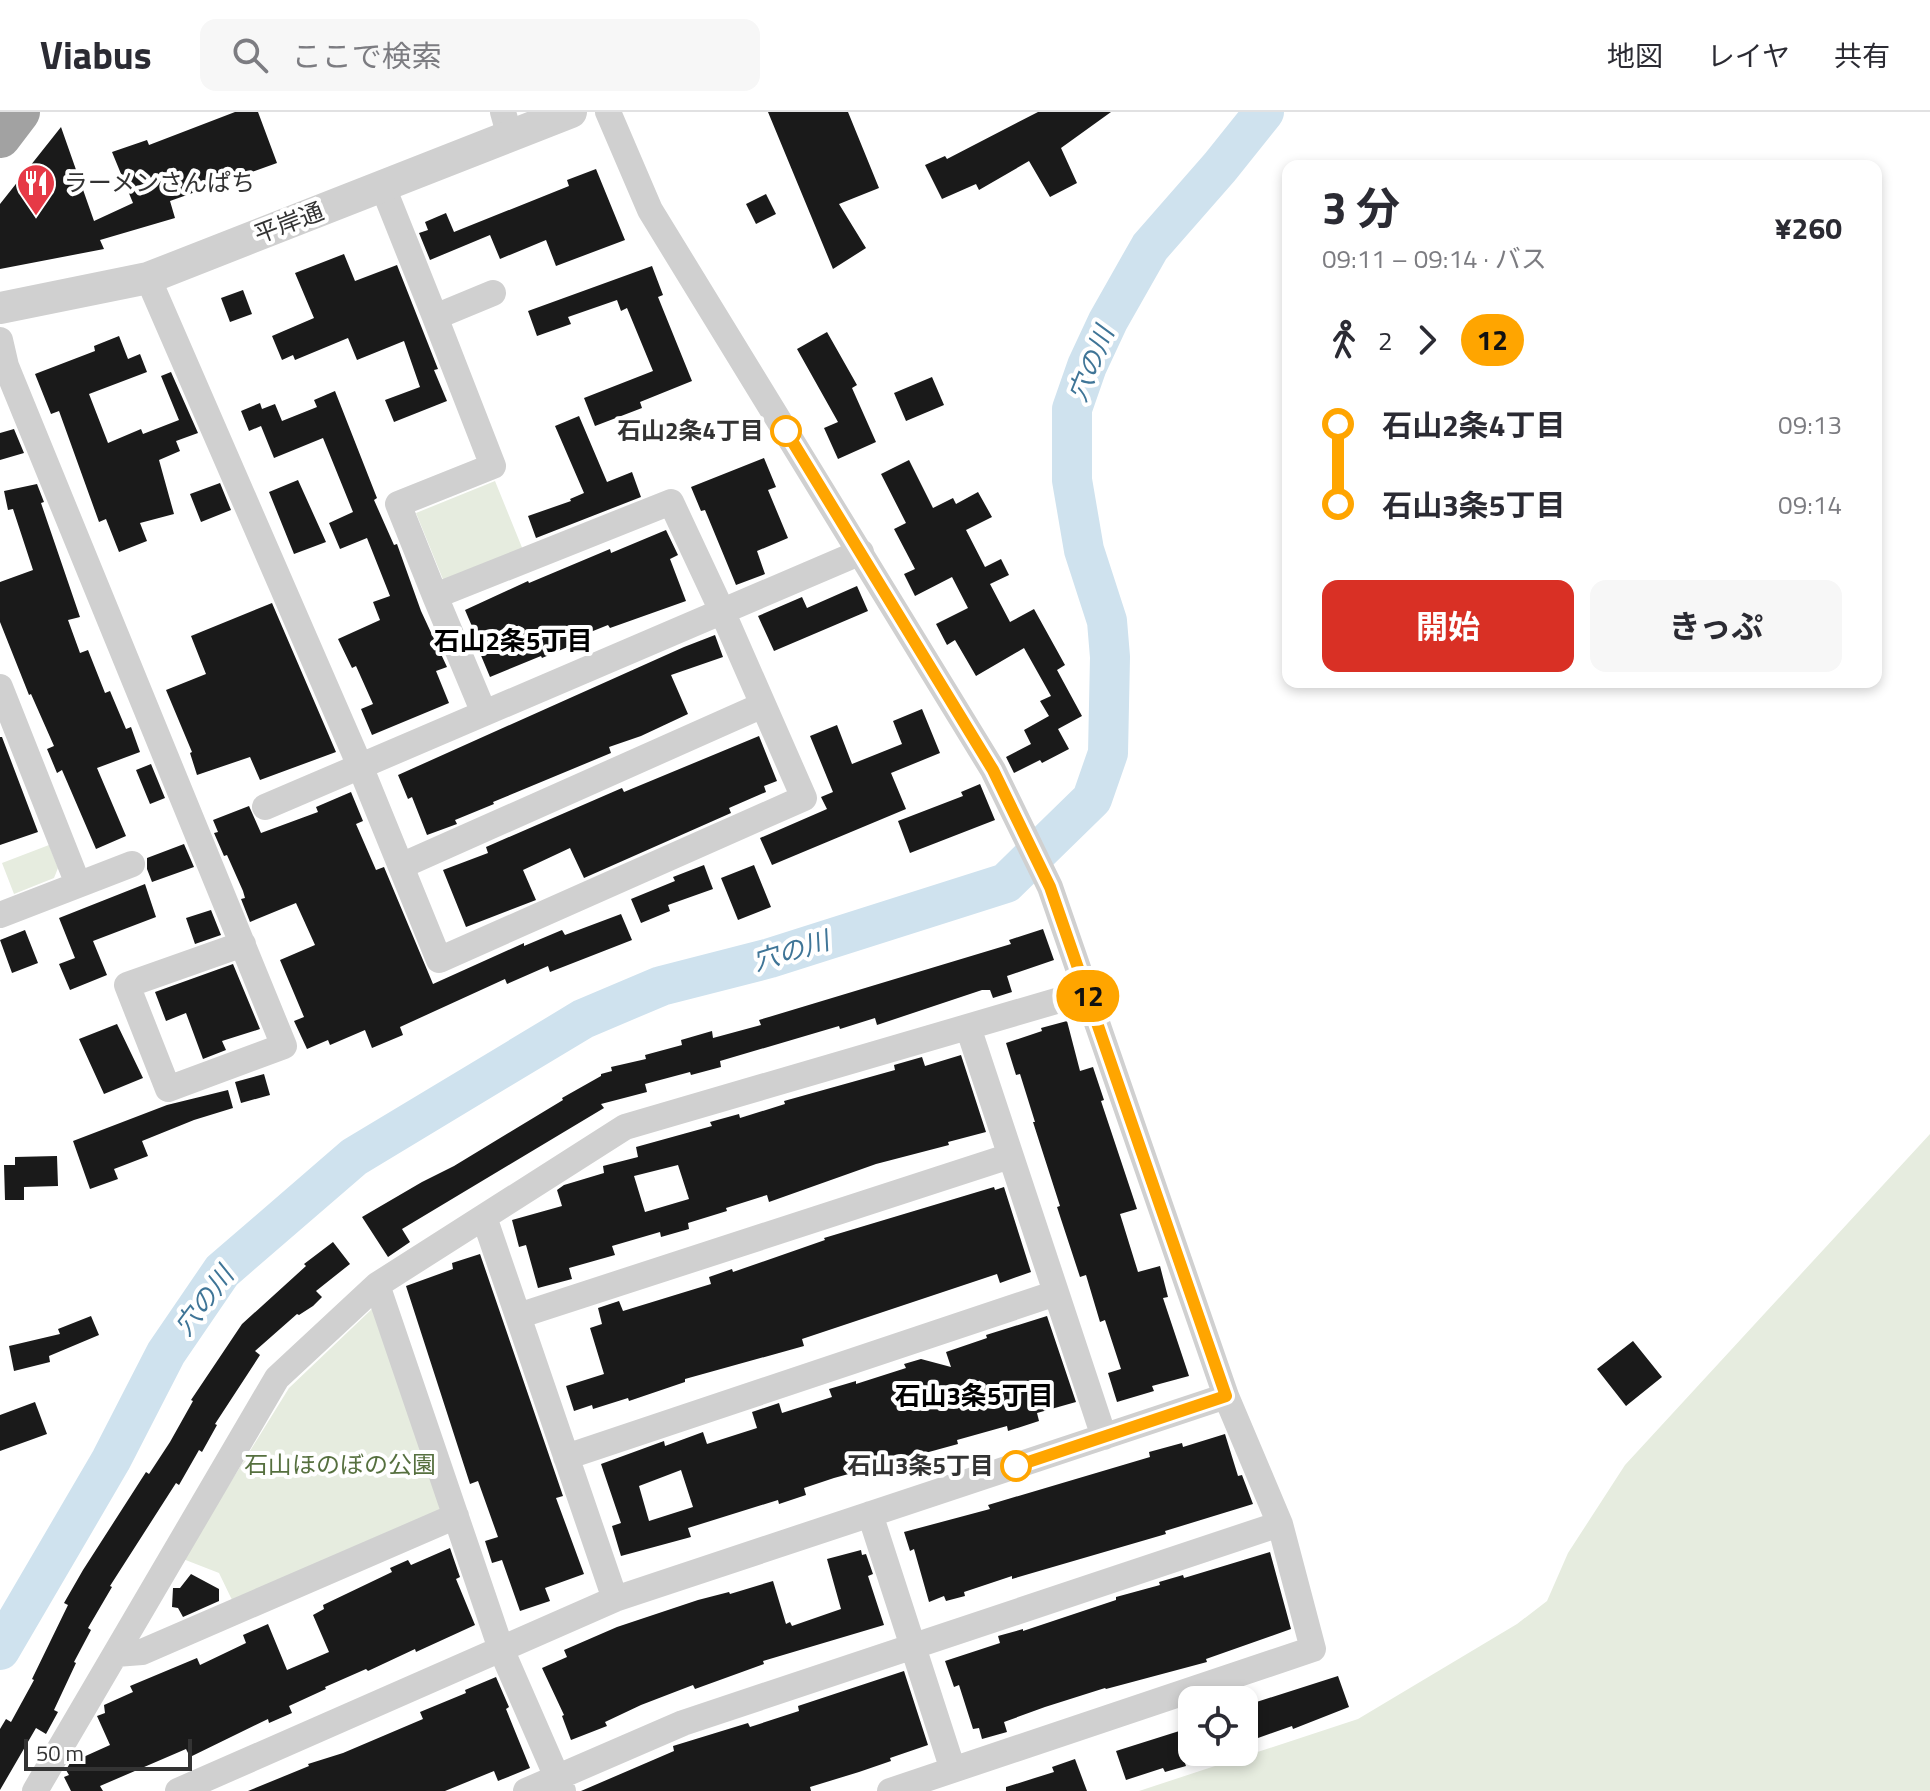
<!DOCTYPE html>
<html lang="ja">
<meta charset="utf-8">
<style>
:root{--surface:#fff;--page:#f7f7f7;--text:#2b2b33;--muted:#7c7c81;--line:#e1e1e2;--accent:#d93025}
body{margin:0;font-family:"Titillium Web","Noto Sans JP",sans-serif;background:var(--page);color:var(--text);height:100vh;display:flex;flex-direction:column;font-size:30px;white-space:nowrap}
*{box-sizing:border-box;margin:0}
p{font-size:26px;color:var(--muted)}
.icon{flex:none;width:44px;height:44px;fill:none;stroke:currentColor;stroke-width:2;stroke-linecap:round;stroke-linejoin:round}
.map{position:relative;flex:1;overflow:hidden}
.drawer{position:absolute;left:1282px;top:48px;width:600px;height:528px;display:flex;flex-direction:column;background:var(--surface);border-radius:16px;box-shadow:0 4px 12px #0003}
.drawer>*{flex:none}
.badge{padding:0 16px;border-radius:26px;font-size:28px;line-height:52px}
.tools{position:absolute;left:1178px;top:1574px;display:grid;gap:16px}
.tools a{display:grid;place-items:center;width:80px;height:80px;border-radius:16px;background:var(--surface);box-shadow:0 4px 12px #0003;font-size:40px}
.scale{position:absolute;left:24px;bottom:20px;width:168px;box-sizing:border-box;padding-left:8px;border:4px solid #333;border-top:0;font-size:22px;line-height:28px;white-space:nowrap;color:#333;-webkit-text-stroke:6px #fff;paint-order:stroke}
.map>.badge{position:absolute;translate:-50% -50%;box-shadow:0 0 0 4px #fff}
.legs{display:flex;align-items:center;gap:12px;height:88px;padding:0 40px;font-size:26px}
.legs p{margin-inline-start:auto}
.head{display:flex;align-items:center;justify-content:space-between;height:136px;padding:0 40px}
h1{font-size:44px;font-weight:700;line-height:60px}
.action{display:flex;gap:16px;margin-top:auto;padding:16px 40px}
.action a{flex:1;height:92px;border-radius:16px;background:var(--accent);color:#fff;font-size:32px;font-weight:700;line-height:92px;text-align:center}
.action a+a{background:var(--page);color:var(--text)}
ul{padding:0 40px;list-style:none}
li{display:flex;align-items:center;gap:28px;height:80px;font-size:30px}
li i{display:grid;place-items:center;width:12px;height:100%;margin:0 10px;background:currentColor}
li i::after{content:'';width:20px;height:20px;margin:-10px;border:6px solid;border-radius:50%;background:var(--surface)}
li p{margin-inline-start:auto}
li:first-child i{background:linear-gradient(#0000 50%,currentColor 0)}
li:last-child i{background:linear-gradient(currentColor 50%,#0000 0)}
header{display:flex;align-items:center;gap:48px;box-sizing:border-box;height:112px;padding:0 40px;background:var(--surface);border-bottom:2px solid var(--line)}
header strong{font-size:38px}
nav{display:flex;gap:44px;margin-inline-start:auto;font-size:28px}
.search{width:560px;height:72px;background:var(--page);display:flex;align-items:center;gap:20px;box-sizing:border-box;padding:0 28px;border-radius:16px;color:var(--muted);font-size:30px}
.map>svg:first-child{display:block}
.green{fill:#e6ecdf}
.lines{fill:none;stroke-linecap:round;stroke-linejoin:round}
.river{stroke:#cfe2ee;stroke-width:40}
.building{fill:#1a1a1a;fill-rule:evenodd}
.minor{stroke:#d0d0d0;stroke-width:26}
.tertiary{stroke:#d0d0d0;stroke-width:32}
.trunk{stroke:#a2a2a2;stroke-width:42}
.line-1-casing{stroke:#fff;stroke-width:18}
.line-1{stroke:#ffa500;stroke-width:12}
.stop-1-dot{fill:#fff;stroke:#ffa500;stroke-width:4}
.labels{text-anchor:middle;stroke-width:8;stroke-linejoin:round;paint-order:stroke}
.poi-label{font-size:24px;fill:#333;stroke:#fff;text-anchor:start}
.street-label{font-size:24px;fill:#333;stroke:#fff}
.stop-label{font-size:24px;font-weight:bold;fill:#333;stroke:#fff;text-anchor:end}
.park-label{font-size:24px;fill:#56703f;stroke:#fff}
.water-label{font-size:26px;font-style:italic;fill:#3f7597;stroke:#fff}
.neighbourhood-label{font-size:26px;font-weight:bold;fill:#000;stroke:#fff}
</style>
<header>
<strong>Viabus</strong>
<div class="search"><svg class="icon" aria-label="search" viewBox="0 0 24 24"><circle cx="10" cy="10" r="6"/><path d="M15 15l6 6"/></svg>ここで検索</div>
<nav><a>地図</a><a>レイヤ</a><a>共有</a></nav>
</header>
<div class="map">
<svg width="1930" height="1679" viewBox="0 0 1930 1679">
<rect width="100%" height="100%" fill="#fff"/>
<path class="green" d="M495 369 523 438 444 470 416 401Z
M49 733 58 756 54 766 14 782 2 751Z
M1930 1022V1679H1139L1358 1607 1517 1512 1547 1489 1568 1441 1625 1353Z
M373 1196 443 1393 436 1402 233 1490 219 1461 183 1447 289 1276Z"/>
<g class="lines">
<path class="river" d="M0 1538 111 1348 166 1241 222 1159 354 1045 583 907 661 874 770 846 1006 771 1092 687 1108 641 1110 545 1107 509 1084 438 1072 368V297L1087 254 1108 209 1150 135 1220 55 1264 0"/>
</g>
<path class="building" d="M235 0H258L277 51 170 89 175 106 100 128 104 137 0 157V92L61 15 94 109 133 91 112 40 147 28 149 33Z
M768 0H848L879 76 839 92 866 136 833 157Z
M1038 0H1111L1061 36 1077 71 1050 85 1029 49 979 78 976 72 942 87 925 53 945 44 947 47Z
M596 57 625 128 556 154 546 128 500 147 490 123 430 148 419 121 428 118 425 110 446 101 454 120 569 74 567 68Z
M766 82 776 102 756 112 746 92Z
M344 142 355 169 397 153 438 257 434 258 447 289 394 310 385 288 420 275 404 229 357 248 348 226 295 248 293 243 282 248 272 224 314 206 295 161Z
M652 154 663 183 658 185 692 269 640 290 642 296 595 314 584 286 653 259 627 196 621 199 617 188 568 205 571 212 537 224 528 199Z
M243 178 252 202 230 210 221 186Z
M827 220 857 273 852 276 876 330 838 347 824 316 838 310 797 237Z
M119 224 128 247 140 242 147 260 89 282 108 331 141 317 143 322 179 308 161 264 171 260 198 321 176 329 180 339 159 348 174 402 140 411 147 429 119 440 106 407 99 410 59 299 51 302 35 262 95 239 94 234Z
M932 265 944 293 906 309 894 281Z
M335 279 377 386 374 388 394 433 397 432 421 499 447 555 436 559 449 591 372 623 361 597 373 592 356 554 352 556 338 527 380 508 373 490 390 484 367 426 340 437 329 411 353 400 323 326 274 346 261 314 249 319 241 299 260 291 262 297 275 292 282 309 317 295 314 288Z
M579 304 607 370 632 360 641 385 536 426 528 404 571 389 570 387 584 381 555 314Z
M14 317 24 341 0 348V321Z
M764 346 776 375 768 378 788 426 757 439 765 462 736 473 705 398 701 399 691 375Z
M909 348 933 396 953 386 956 392 978 380 992 405 966 418 985 455 1001 447 1009 463 990 472 1010 510 1034 497 1065 553 1057 558 1082 604 1058 617 1069 637 1042 651 1040 648 1014 661 1006 645 1031 632 1024 618 1049 604 1040 589 1051 584 1024 536 976 564 955 528 947 533 936 512 968 496 952 465 915 484 904 462 915 457 894 417 906 411 881 362Z
M298 368 326 430 294 442 269 380Z
M220 371 231 398 201 410 190 382Z
M37 372 44 390 41 391 80 505 68 508 80 541 88 538 105 581 110 579 126 617 131 615 140 640 97 656 126 724 96 737 62 658 57 661 47 637 54 634 31 582 29 583 0 510V470L33 458 13 397 8 398 4 379Z
M666 418 678 443 670 447 686 489 610 516 608 513 568 529 570 534 542 546 541 544 490 565 477 534 480 533 465 498 528 469 529 471 610 437 611 441Z
M857 474 868 499 774 539 758 504 802 485 807 496Z
M272 491 336 640 260 668 250 645 197 663 190 641 192 640 166 578 206 562 191 524Z
M715 523 723 545 671 563 688 602 641 624 609 635 611 641 493 690 494 692 455 708 457 712 427 723 412 685 408 687 398 663 684 535Z
M922 597 940 641 891 661 906 697 772 753 760 726 827 697 821 685 833 680 810 624 837 613 852 652 902 632 893 609Z
M759 624 777 669 764 674 766 680 729 696 731 701 584 766 570 736 523 758 536 788 466 815 443 758 488 741 486 735 622 676 624 680Z
M0 625H2L38 720 0 733Z
M151 652 165 686 150 692 136 658Z
M980 672 995 708 910 741 898 709 963 684 961 680Z
M351 680 363 709 356 712 376 758 384 755 433 872 524 831V834L562 818 565 823 621 802 632 828 550 860 548 854 507 872 505 867 400 915 403 923 372 936 365 918 330 933 328 928 307 937 294 909 304 905 280 848 315 833 296 791 250 810 241 787 245 786 243 779 227 743 224 744 214 721 218 720 213 708 249 694 261 721 318 700 316 695Z
M184 732 194 755 152 770 147 757V746Z
M704 753 713 777 668 793 670 799 641 811 631 787 675 769 673 765Z
M754 753 771 795 738 808 721 766Z
M145 772 156 805 93 829 107 863 70 878 59 852 75 846 59 806Z
M211 798 221 823 195 832 186 806Z
M1043 817 1054 848 1007 864 1012 880 993 886 990 878H982L877 913 875 906 840 917 839 914 720 949 721 955 691 963 690 960 645 972 647 980 601 992 604 996 402 1117 410 1130 388 1145 362 1105 422 1070 454 1054 563 988 562 986 601 964V962L612 959 611 955 646 947 645 943 682 933 681 928 712 919 713 926 761 913 759 908 1011 832 1009 828Z
M25 818 38 851 12 861 0 828Z
M233 852 260 917 222 929 226 938 203 947 186 901 166 909 155 880Z
M1067 909 1080 959 1093 955 1104 988 1101 989 1137 1097 1120 1102 1138 1160 1160 1154 1168 1185 1163 1186 1189 1264 1152 1274 1154 1279 1117 1290 1108 1261 1121 1257 1105 1208 1100 1210 1086 1163 1080 1165 1057 1095 1060 1094 1033 1010H1035L1020 962 1016 963 1006 931 1042 919 1041 916Z
M117 912 143 966 104 982 79 927Z
M961 943 986 1020 948 1030 949 1033 876 1052 769 1090 767 1083 726 1096 727 1099 688 1111 689 1117 661 1125 660 1120 612 1134 615 1143 569 1156 572 1167 538 1176 526 1133 519 1135 512 1108 562 1094 557 1078 564 1073 604 1061 603 1054 638 1045 636 1035 712 1014 710 1010 739 1002 740 1006 785 992 784 989 895 958 894 953 922 945 925 954ZM678 1053 689 1087 645 1100 634 1064Z
M264 962 270 983 241 991 235 970Z
M228 978 233 996 194 1008 142 1029 148 1044 114 1057 118 1067 90 1077 73 1029 167 993Z
M57 1044 58 1074 24 1075V1088H5L4 1053H15V1045Z
M994 1075 995 1078 1004 1075 1031 1160 1000 1171 997 1162 802 1227 804 1234 685 1267V1270L629 1289 628 1286 593 1297 592 1293 574 1299 566 1274 604 1262 590 1216 602 1212 598 1196 619 1189 623 1199 711 1172 709 1165 732 1157 733 1160 825 1128 824 1126Z
M333 1130 350 1152 316 1179 322 1185 313 1194 299 1203 297 1202 255 1239 260 1243 215 1312 217 1313 202 1340 199 1338 179 1373 176 1371 110 1474 112 1475 88 1516 91 1518 74 1550 76 1551 54 1598 58 1600 46 1622 36 1616 0 1678V1617L6 1607 11 1610 34 1568 32 1567 68 1493 64 1491 83 1458 146 1360 149 1362 170 1330 193 1289 191 1288 242 1212 306 1154 304 1152Z
M480 1142 563 1384 556 1386 584 1462 545 1476 550 1489 520 1499 502 1448 492 1451 485 1429 498 1425 478 1369 470 1372 406 1174 453 1157 452 1151Z
M91 1204 99 1223 49 1244 50 1250 14 1259 9 1234 60 1222 58 1217Z
M1047 1204 1076 1290 1037 1301 1039 1309 1008 1319 1007 1314 957 1328 958 1332 834 1366 804 1376 806 1383 779 1392 778 1388 688 1416 691 1425 621 1444 612 1414 621 1411 601 1352 664 1329 665 1334 703 1320 707 1332 757 1316 752 1300 779 1291 782 1301 832 1285 829 1277 856 1269V1272L906 1256 904 1252 921 1247 951 1255 946 1240 987 1226 986 1223ZM681 1358 693 1395 649 1409 639 1374Z
M1633 1229 1662 1265 1626 1294 1597 1257Z
M35 1290 47 1322 0 1339V1303Z
M1225 1322 1238 1364 1242 1363 1253 1392 1165 1419 1166 1422 1012 1467V1464L964 1480 965 1484 946 1489 944 1484 929 1490 914 1437 910 1439 904 1420 990 1397 988 1393 1150 1345 1149 1340 1182 1331 1183 1335Z
M450 1436 460 1465 456 1467 475 1513 416 1540 415 1537 368 1559 366 1557 325 1575 326 1577 289 1594 292 1601 269 1611 268 1607 190 1645 186 1637 100 1674 103 1679H71L64 1665 69 1663 66 1658 70 1651 110 1633 97 1604 105 1601 104 1593 133 1580 130 1574 197 1546 200 1553 246 1531 243 1523 268 1512 287 1558 329 1540 313 1503 324 1497 323 1493 392 1460 390 1456 408 1448 411 1453Z
M861 1438 862 1443 866 1442 873 1462 868 1464 884 1513 763 1549 764 1552 695 1577 693 1573 641 1593 605 1610 607 1614 571 1628 562 1604 564 1603 542 1556 567 1545 564 1538 617 1515 698 1488 729 1480 730 1482 773 1469 786 1512 790 1510 792 1514 841 1497 827 1447Z
M1270 1440 1291 1517 1206 1547 1207 1550 1106 1577 1105 1576 1045 1595 1004 1610 1007 1620 982 1627 979 1616 973 1617 959 1573 954 1575 945 1549 1000 1531 998 1524 1023 1517V1519L1116 1488V1485L1160 1473 1159 1470 1183 1463 1184 1466Z
M191 1462 219 1477V1489L183 1505 178 1496 172 1495 173 1476H180Z
M904 1559 928 1633 890 1646 891 1649 859 1660 810 1675 811 1679H581L674 1639 673 1634 748 1611 750 1615 799 1599 798 1594Z
M1338 1564 1349 1595 1293 1617 1292 1614 1258 1626 1257 1622 1244 1626V1594Z
M496 1565 509 1595 506 1597 530 1656 498 1669 494 1659 445 1679H248L309 1654 308 1652 343 1641 423 1607 420 1600 466 1581 465 1578Z
M1192 1615V1642L1183 1645 1186 1654 1165 1660 1163 1656 1126 1668 1116 1639Z
M1075 1647 1087 1679H1006V1675L1054 1660 1052 1655Z"/>
<g class="lines">
<path class="minor" d="M503 0 510 25
M608 0 650 98 993 658 1050 775 1226 1284 1280 1412 1313 1537 890 1679
M383 75 435 205 493 181
M148 166 360 654 439 848 804 686 722 499 671 390 435 484 484 601
M0 228 6 254 0 256
M6 254 284 934 168 977 127 873 243 832
M435 484 398 392 493 354 435 205
M0 575 78 772
M265 695 861 440
M401 754 763 593
M0 803 132 752
M968 915 1104 1325
M484 1105 615 1487
M377 1173 501 1537 563 1679
M518 1204 1010 1044
M566 1345 1056 1181
M870 1402 953 1658
M116 1542 142 1540 456 1404
M35 1679 277 1266 377 1173 625 1015 1087 880
M178 1679 615 1487 1226 1284
M526 1679 683 1611 1280 1412"/>
<path class="tertiary" d="M0 196 148 166 571 0"/>
<path class="trunk" d="M0 25 19 0"/>
</g>
<g class="lines">
<g class="line-1-casing">
<path id="line-1" d="M786 319 993 658 1050 775 1226 1284 1016 1354"/>
</g>
<use href="#line-1" class="line-1"/>
</g>
<defs>
<g id="restaurant-pin" transform="scale(2)"><path d="M0 17L-7.5 6A9.5 9.5 0 1 1 7.5 6Z" fill="#e63946" stroke="#fff"/><path d="M-5-6h1v4h1v-4h1v4h1v-4h1v5L-1.5 .5V6h-2V.5L-5-1ZM5-6V6H3V1.5H1.5Q1.5-4 5-6Z" fill="#fff"/></g>
</defs>
<g fill-rule="evenodd">
<use href="#restaurant-pin" x="36" y="71"/>
</g>
<g class="stop-1-dot">
<circle cx="786" cy="319" r="14"/>
<circle cx="1016" cy="1354" r="14"/>
</g>
<g class="labels">
<g class="poi-label">
<text x="64" y="79">ラーメンさんぱち</text>
</g>
<g class="street-label">
<text transform="translate(289 111) rotate(-21)" y="8">平岸通</text>
</g>
<g class="stop-label">
<text x="764" y="327">石山2条4丁目</text>
<text x="994" y="1362">石山3条5丁目</text>
</g>
<g class="park-label">
<text x="340" y="1361">石山ほのぼの公園</text>
</g>
<g class="water-label">
<text transform="translate(1091 252) rotate(-68)" y="9">穴の川</text>
<text transform="translate(791 839) rotate(-17)" y="9">穴の川</text>
<text transform="translate(204 1189) rotate(-53)" y="9">穴の川</text>
</g>
<g class="neighbourhood-label">
<text x="513" y="538">石山2条5丁目</text>
<text x="974" y="1293">石山3条5丁目</text>
</g>
</g>
</svg>
<div class="tools">
<a><svg class="icon" aria-label="locate" viewBox="0 0 24 24"><circle cx="12" cy="12" r="6"/><path d="M12 2v4M12 18v4M2 12h4M18 12h4"/></svg></a>
</div>
<div class="scale">50 m</div>
<b class="badge" style="left:1088px;top:884px;background:#ffa500;color:#111">12</b>
<section class="drawer">
<div class="head"><div><h1>3 分</h1><p>09:11 – 09:14 · バス</p></div><b>¥260</b></div>
<div class="legs"><svg class="icon" aria-label="walk" viewBox="0 0 24 24"><circle cx="13" cy="4" r="2"/><path d="M13 8l-2 6 4 7M11 14l-3 7M7 12l3-4h3l4 4"/></svg>2<svg class="icon" aria-label="forward" viewBox="0 0 24 24"><path d="M9 5l7 7-7 7"/></svg><b class="badge" style="background:#ffa500;color:#111">12</b></div>
<ul>
<li><i style="color:#ffa500"></i><b>石山2条4丁目</b><p>09:13</p></li>
<li><i style="color:#ffa500"></i><b>石山3条5丁目</b><p>09:14</p></li>
</ul>
<div class="action"><a>開始</a><a>きっぷ</a></div>
</section>
</div>
